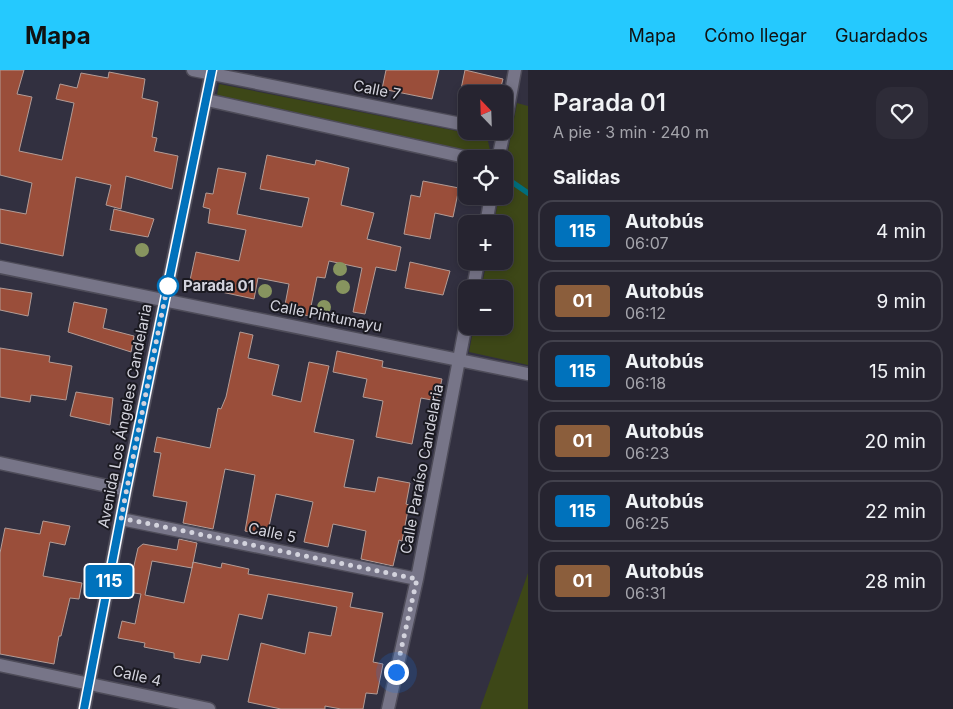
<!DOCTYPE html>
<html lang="es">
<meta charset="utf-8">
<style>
:root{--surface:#262430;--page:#2e2c38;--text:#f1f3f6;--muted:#a4a4ab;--line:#42414c;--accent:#25c9fe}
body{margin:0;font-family:Inter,sans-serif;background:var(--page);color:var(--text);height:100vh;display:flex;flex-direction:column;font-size:19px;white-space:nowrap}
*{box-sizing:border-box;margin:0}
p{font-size:16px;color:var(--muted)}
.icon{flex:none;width:28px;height:28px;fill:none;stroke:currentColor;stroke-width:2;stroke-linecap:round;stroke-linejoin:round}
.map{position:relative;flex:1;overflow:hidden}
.panel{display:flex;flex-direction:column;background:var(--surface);width:425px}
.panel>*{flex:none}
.badge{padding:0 10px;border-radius:4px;font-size:18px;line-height:32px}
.needle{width:32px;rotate:337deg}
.controls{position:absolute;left:458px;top:15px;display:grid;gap:10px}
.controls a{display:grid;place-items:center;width:55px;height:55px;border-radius:10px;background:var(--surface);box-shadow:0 2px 8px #0003,0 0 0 1px var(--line);font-size:25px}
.you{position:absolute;width:25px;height:25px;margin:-12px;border:4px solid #fff;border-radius:50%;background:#1a73e8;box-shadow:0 0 0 8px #1a73e833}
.map>.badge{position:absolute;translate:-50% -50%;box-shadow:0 0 0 2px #fff}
h2{padding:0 25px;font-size:19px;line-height:45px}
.round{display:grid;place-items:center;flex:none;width:52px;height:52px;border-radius:15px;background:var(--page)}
.head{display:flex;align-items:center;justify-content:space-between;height:85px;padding:0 25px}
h1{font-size:24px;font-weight:600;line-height:38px}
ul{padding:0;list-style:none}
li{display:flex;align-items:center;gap:15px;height:62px;margin:0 10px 8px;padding:0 15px;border:2px solid var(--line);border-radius:15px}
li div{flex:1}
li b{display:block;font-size:19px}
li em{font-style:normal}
li .badge{min-width:55px;font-weight:700;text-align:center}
header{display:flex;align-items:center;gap:30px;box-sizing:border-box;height:70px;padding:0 25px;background:var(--accent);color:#111}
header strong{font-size:24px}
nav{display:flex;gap:28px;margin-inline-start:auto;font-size:18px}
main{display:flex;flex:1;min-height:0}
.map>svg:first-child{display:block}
.green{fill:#3d4717}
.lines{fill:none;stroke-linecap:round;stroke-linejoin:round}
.stream{stroke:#016e7d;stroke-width:5.5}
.building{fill:#9a4e3a;stroke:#b39c96;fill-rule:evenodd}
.minor-casing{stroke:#4e4c59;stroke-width:15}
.minor{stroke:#777588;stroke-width:12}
.tree{fill:#87945f}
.line-casing{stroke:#fff;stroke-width:11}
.line{stroke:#0072bc;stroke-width:8}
.walk{stroke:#d3d3dd;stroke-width:5;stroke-dasharray:0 9}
.stop-dot{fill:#fff;stroke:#0072bc;stroke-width:2.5}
.labels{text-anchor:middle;stroke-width:4;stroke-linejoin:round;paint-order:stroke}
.street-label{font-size:15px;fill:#d3d3dd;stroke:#1a1920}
.stop-label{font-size:15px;font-weight:bold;fill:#d3d3dd;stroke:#1a1920;text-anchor:start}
</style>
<header>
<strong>Mapa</strong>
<nav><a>Mapa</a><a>Cómo llegar</a><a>Guardados</a></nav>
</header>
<main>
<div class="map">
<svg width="528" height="639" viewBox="0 0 528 639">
<rect width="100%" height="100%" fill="#323040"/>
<path class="green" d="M219 14 487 67 490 80 483 84 217 25Z
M517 33 528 36V295L469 282 474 256H504V219H481L487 191H504V154H494L499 126H504V103Z
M528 503V639H480Z"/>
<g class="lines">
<path class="stream" d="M512 112 528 123"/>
</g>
<path class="building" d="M0 0H24L17 24 32 27 19 81 62 90 74 33 56 29 60 14 77 18 81 3 108 8 109 2 145 9 142 28 158 32 152 67 157 68 154 81 178 86 172 119 126 106 121 139 106 135 111 115 76 107 63 186 0 173V139L26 144 32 113 0 105Z
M386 0H439L432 29 382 19Z
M465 0 503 9 499 24H460Z
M267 85 315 95 316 90 349 98 341 135 374 143 367 169 401 177 396 201 376 197 365 244 353 242 362 198 329 191 325 208 317 207 309 246 284 240 289 214 258 208 254 229 189 215 196 182 239 191 246 160 208 153 210 139 203 137 206 123 213 124 218 98 246 103 237 144 302 157 309 128 260 119Z
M423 111 459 118 453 147 435 143 430 169 404 164 411 125 420 127Z
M114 139 154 149 148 167 110 160Z
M410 192 450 201 443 225 405 218Z
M0 218 32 223 28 246 0 240Z
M74 232 107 239 103 258 134 266 131 282 68 262Z
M240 262 253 265 248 288 279 295 272 325 301 332 309 292 329 296 314 362 354 370 344 417 375 422 378 407 410 413 406 434 409 435 402 471 399 470 393 496 361 489 366 461 333 454 328 477 304 472 313 432 276 424 267 466 245 461 255 405 225 399 213 459 183 453 187 432 153 426 161 383 154 382 157 367 210 378 218 338 221 339 226 327Z
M0 278 50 286 49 292 72 296 66 330 31 325 30 332 0 327Z
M337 281 383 291 382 297 442 309 437 331 421 328 412 374 376 367 383 331 363 327 367 309 333 302Z
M76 322 113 328 110 355 70 346Z
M43 451 70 456 65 475 50 472 43 506 82 513 79 529 70 528 61 566H59L54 594 0 584V483L5 458 40 464Z
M179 469 197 473 192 498 193 492 221 498 222 493 249 499 248 504 353 523 350 537 383 543 373 592 383 594 377 624 366 623 363 639H341L325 636V639H281L248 632 261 573 305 584 309 562 331 566 337 537 268 524 262 549 239 544 228 590 202 585 200 593 174 588V583L144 577 145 573 118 568 122 551 135 554 141 524 128 522 138 478 143 474 177 480ZM152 491 192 498 184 533 145 525Z"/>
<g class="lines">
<g class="minor-casing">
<path id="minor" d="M193 0 466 55
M207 30 474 89
M504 60 515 0
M498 89 504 61
M486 154 491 126
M0 197 528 304
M473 219 478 191
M0 393 126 420
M121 449 417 509
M0 595 209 639
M84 639 126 420 212 0
M388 639 417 509 466 253"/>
</g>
<use href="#minor" class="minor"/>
</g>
<g class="tree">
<circle cx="142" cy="180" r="7"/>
<circle cx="340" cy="199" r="7"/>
<circle cx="343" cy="217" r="7"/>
<circle cx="265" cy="221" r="7"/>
<circle cx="324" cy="237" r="7"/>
</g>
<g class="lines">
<g class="line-casing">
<path id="line" d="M84 639 126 420 212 0"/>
</g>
<use href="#line" class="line"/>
<path class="walk" d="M168 216V213L121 448 417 509 396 602"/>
</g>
<circle class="stop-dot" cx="168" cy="216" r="10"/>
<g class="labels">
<g class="street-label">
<text transform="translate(377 20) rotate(11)" y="5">Calle 7</text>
<text transform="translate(326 246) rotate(11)" y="5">Calle Pintumayu</text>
<text transform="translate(125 346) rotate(-79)" y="5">Avenida Los Ángeles Candelaria</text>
<text transform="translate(422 399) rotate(-79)" y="5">Calle Paraíso Candelaria</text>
<text transform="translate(272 463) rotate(12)" y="5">Calle 5</text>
<text transform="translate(137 606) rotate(13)" y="5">Calle 4</text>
</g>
<g class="stop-label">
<text x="183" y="221">Parada 01</text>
</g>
</g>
</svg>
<div class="controls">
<a><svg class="needle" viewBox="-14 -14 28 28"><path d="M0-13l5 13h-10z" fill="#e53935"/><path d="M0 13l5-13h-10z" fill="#a4a4ab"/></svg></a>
<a><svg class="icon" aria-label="locate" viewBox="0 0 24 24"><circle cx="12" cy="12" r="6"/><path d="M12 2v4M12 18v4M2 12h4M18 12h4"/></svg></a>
<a>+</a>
<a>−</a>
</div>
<div class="you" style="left:396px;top:602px"></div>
<b class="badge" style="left:109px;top:511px;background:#0072bc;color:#fff">115</b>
</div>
<section class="panel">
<div class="head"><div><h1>Parada 01</h1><p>A pie · 3 min · 240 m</p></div><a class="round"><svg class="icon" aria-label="heart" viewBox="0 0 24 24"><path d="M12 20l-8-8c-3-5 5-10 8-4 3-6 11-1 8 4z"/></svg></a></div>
<h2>Salidas</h2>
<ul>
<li><span class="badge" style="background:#0072bc;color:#fff">115</span><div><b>Autobús</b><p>06:07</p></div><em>4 min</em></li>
<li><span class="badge" style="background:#8b5e3c;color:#fff">01</span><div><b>Autobús</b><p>06:12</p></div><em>9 min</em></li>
<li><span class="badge" style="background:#0072bc;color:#fff">115</span><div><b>Autobús</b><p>06:18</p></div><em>15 min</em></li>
<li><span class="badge" style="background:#8b5e3c;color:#fff">01</span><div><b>Autobús</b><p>06:23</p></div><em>20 min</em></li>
<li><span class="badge" style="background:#0072bc;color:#fff">115</span><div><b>Autobús</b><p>06:25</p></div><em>22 min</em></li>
<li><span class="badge" style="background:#8b5e3c;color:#fff">01</span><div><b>Autobús</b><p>06:31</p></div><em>28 min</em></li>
</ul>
</section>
</main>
